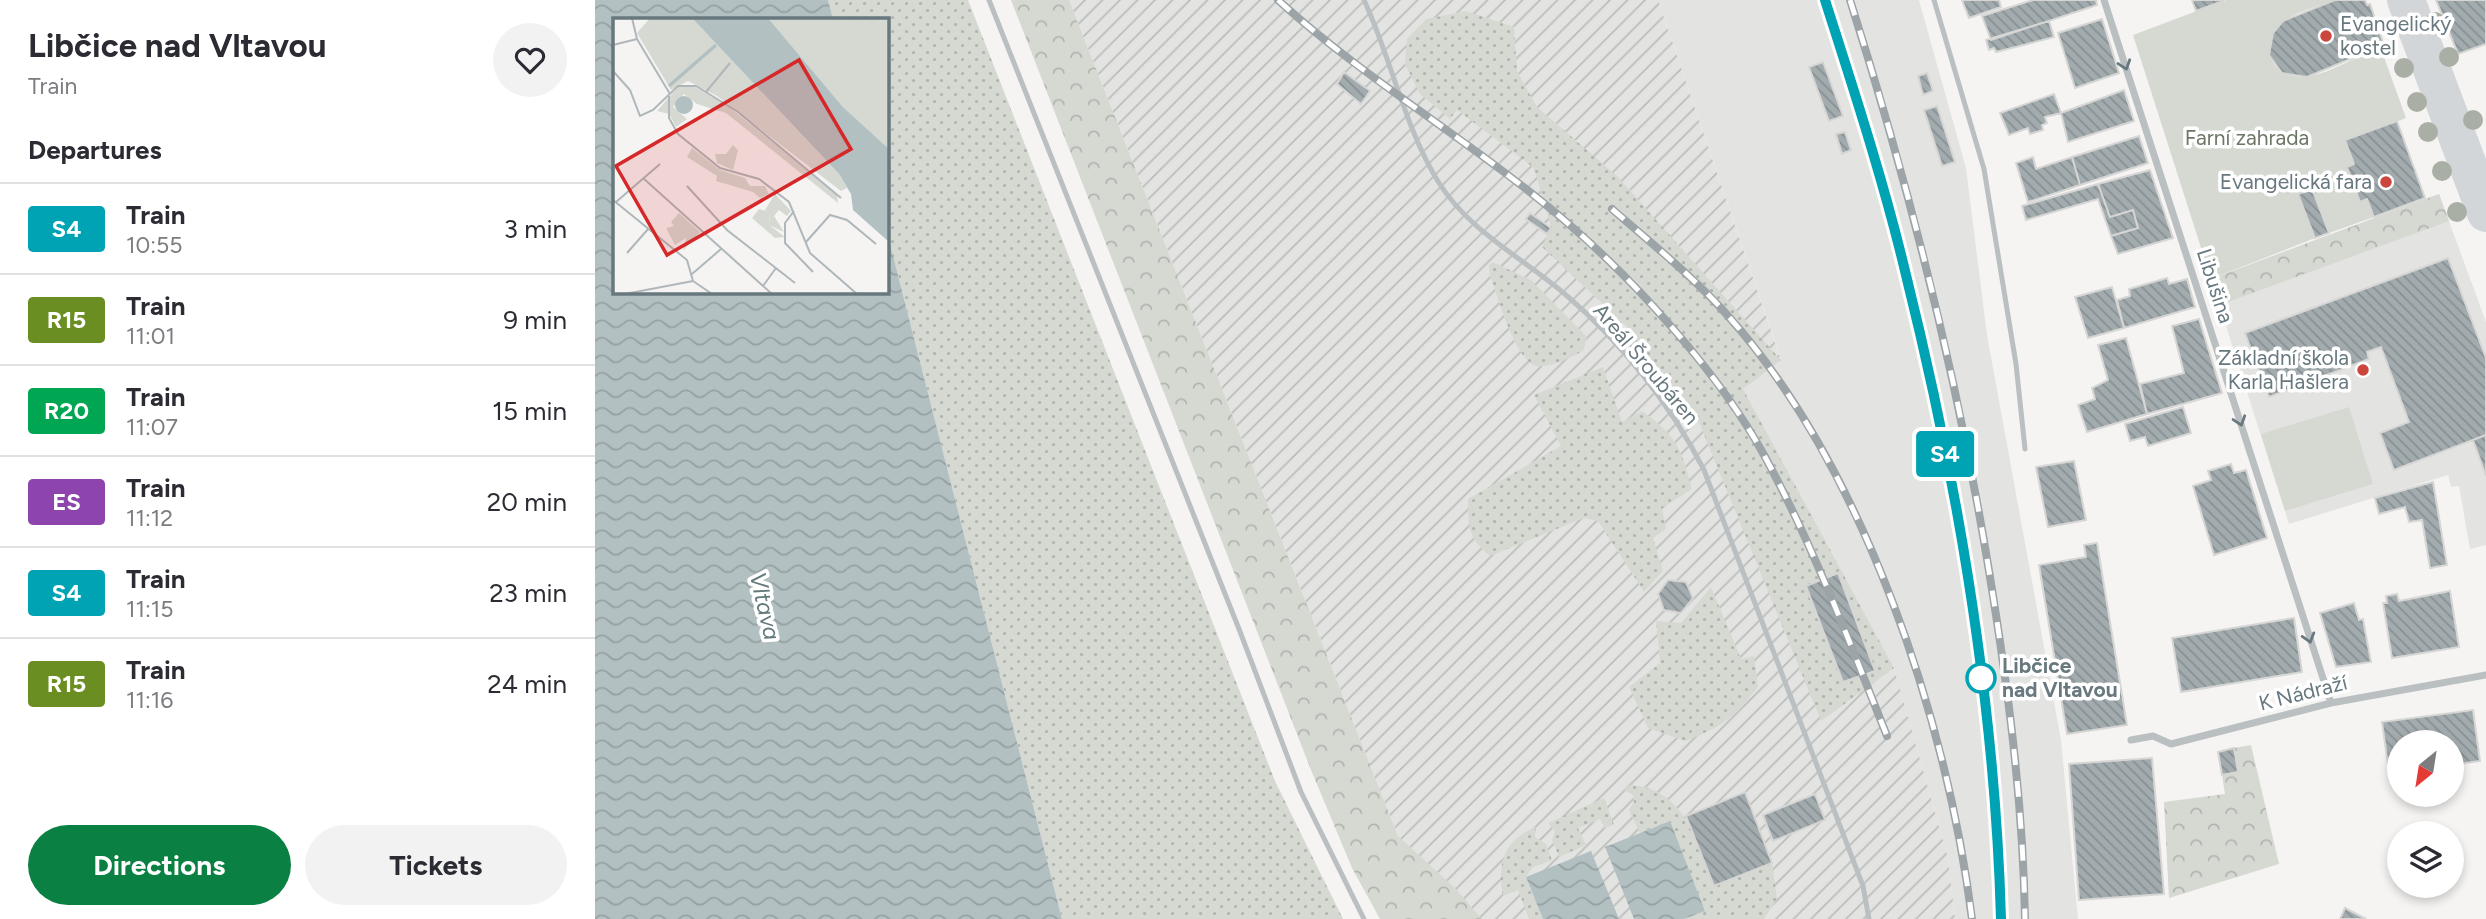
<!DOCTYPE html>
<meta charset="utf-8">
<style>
:root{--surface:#fff;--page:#f2f2f3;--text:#2b2b33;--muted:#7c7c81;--line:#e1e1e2;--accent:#0b8043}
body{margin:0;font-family:Figtree,sans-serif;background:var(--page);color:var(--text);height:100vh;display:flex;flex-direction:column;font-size:26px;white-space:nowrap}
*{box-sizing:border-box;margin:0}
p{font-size:23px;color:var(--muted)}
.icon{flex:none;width:38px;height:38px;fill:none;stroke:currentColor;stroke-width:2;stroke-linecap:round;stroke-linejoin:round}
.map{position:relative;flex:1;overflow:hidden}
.side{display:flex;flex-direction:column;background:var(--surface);width:595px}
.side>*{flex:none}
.badge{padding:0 14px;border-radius:5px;font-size:24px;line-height:46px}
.needle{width:46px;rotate:210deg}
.buttons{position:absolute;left:1792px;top:730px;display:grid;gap:14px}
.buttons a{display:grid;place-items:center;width:77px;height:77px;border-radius:50%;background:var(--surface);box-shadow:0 4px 10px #0003;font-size:35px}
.map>.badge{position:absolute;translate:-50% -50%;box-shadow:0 0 0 4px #fff}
h2{padding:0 28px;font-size:26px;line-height:63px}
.round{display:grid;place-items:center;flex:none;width:74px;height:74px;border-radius:37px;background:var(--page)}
.headline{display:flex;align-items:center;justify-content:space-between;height:119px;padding:0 28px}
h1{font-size:33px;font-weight:700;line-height:52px}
.button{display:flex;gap:14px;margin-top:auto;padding:14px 28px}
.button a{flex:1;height:80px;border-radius:42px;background:var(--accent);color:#fff;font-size:28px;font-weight:700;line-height:80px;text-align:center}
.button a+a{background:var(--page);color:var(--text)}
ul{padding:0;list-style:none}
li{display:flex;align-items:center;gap:21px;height:91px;padding:0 28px;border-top:2px solid var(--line)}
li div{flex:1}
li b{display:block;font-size:26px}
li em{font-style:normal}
li .badge{min-width:77px;font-weight:700;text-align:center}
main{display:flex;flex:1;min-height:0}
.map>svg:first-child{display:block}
.built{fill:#e3e4e2}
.industrial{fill:url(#industrial-furrows)}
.grass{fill:url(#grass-dots)}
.forest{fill:url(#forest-crowns)}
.garden{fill:#d5d9d2}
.water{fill:url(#water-waves)}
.building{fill:url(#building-back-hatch);stroke:#d6d6d5;stroke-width:2}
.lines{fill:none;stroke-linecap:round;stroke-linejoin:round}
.lane{stroke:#babfc1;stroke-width:5}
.street{stroke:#babfc1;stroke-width:7}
.secondary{stroke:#d2d6d9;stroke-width:38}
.rail-casing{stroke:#9da4a7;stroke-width:8}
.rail{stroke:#fff;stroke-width:5;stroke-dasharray:16;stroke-linecap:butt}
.tree{fill:#aaafa5}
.oneway{stroke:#68787f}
.line-casing{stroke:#fff;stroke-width:16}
.line{stroke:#00a3b4;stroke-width:10}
.poi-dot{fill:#cb463c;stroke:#fff;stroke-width:2.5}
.stop-dot{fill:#fff;stroke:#00a3b4;stroke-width:3.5}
.labels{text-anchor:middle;stroke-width:7;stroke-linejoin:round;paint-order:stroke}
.poi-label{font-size:21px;fill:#68787f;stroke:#fff;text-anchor:end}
.park-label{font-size:21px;fill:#6c7766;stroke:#fff}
.street-label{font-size:21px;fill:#68787f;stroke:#fff}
.stop-label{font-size:21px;font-weight:bold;fill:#68787f;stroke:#fff;text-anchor:start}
.water-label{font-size:23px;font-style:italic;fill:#63797b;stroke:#fff}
.inset-river{fill:none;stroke:#b3c0c2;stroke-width:3.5}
.inset-road{fill:none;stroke:#b0b7ba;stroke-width:2}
.view{fill:#d62828;fill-opacity:0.15;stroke:#d62828;stroke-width:3.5}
.inset-edge{fill:none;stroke:#68787f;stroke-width:3.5}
</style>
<main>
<section class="side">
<div class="headline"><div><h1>Libčice nad Vltavou</h1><p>Train</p></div><a class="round"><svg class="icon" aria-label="heart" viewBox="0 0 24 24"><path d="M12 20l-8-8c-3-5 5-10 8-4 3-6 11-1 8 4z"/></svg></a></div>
<h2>Departures</h2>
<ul>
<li><span class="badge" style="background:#00a3b4;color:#fff">S4</span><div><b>Train</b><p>10:55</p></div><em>3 min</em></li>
<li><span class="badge" style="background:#6b8e23;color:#fff">R15</span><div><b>Train</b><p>11:01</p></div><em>9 min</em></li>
<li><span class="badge" style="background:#00a651;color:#fff">R20</span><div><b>Train</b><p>11:07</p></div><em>15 min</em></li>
<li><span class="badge" style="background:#8e44ad;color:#fff">ES</span><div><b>Train</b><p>11:12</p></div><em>20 min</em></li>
<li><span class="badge" style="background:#00a3b4;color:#fff">S4</span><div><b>Train</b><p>11:15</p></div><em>23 min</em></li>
<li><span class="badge" style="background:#6b8e23;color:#fff">R15</span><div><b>Train</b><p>11:16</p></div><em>24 min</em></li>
</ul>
<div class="button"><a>Directions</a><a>Tickets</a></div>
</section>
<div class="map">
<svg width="1891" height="919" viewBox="0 0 1891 919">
<defs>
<pattern id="industrial-furrows" width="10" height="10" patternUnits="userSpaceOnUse" patternTransform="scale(1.75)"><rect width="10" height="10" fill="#e3e4e2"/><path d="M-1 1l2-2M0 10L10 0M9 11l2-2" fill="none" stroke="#bcbebc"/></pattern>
<pattern id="grass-dots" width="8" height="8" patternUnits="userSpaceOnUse" patternTransform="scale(1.75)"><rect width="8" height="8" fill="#d5d9d2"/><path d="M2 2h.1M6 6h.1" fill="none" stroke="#b1b5b0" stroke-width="1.8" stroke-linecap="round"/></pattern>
<pattern id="forest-crowns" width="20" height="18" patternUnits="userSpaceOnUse" patternTransform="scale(1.75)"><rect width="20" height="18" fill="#d5d9d2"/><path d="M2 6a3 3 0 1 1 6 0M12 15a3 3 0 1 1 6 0" fill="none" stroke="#b1b5b0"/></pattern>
<pattern id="water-waves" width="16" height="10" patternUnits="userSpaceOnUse" patternTransform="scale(1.75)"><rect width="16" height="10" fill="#b3c0c2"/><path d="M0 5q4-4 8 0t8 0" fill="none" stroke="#95a1a3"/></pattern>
<pattern id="building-back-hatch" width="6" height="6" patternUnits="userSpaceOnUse" patternTransform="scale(1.75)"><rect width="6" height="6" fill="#a2abae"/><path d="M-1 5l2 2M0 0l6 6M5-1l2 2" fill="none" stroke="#889093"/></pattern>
</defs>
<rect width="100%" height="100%" fill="#f5f4f2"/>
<path class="built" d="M1063 0H1324L1371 168 1392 335 1466 740 1483 919H1360L1353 858 1299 668 1148 389 1186 359Z
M1844 194 1891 322V545L1875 549 1864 486 1856 487 1853 475 1694 524 1616 279Z"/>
<path class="industrial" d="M474 0H1063L1186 360 1148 389 1299 668 1353 858 1360 919H849L803 836Z"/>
<path class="grass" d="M233 0H373L680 781 748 919H467L292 232V19H238Z
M871 11 919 27 922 71 942 107 1022 176 1186 360 1148 389 1299 668 1226 721 1103 420 1031 326 947 247 956 227 939 168 862 110 855 119 825 94 810 64 812 39 831 19Z
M898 262 936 280 992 337 988 351C975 357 957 368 942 366 920 362 903 296 895 276L894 265Z
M1008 367 1027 422 1047 411C1082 436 1086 448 1097 489L1067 508 1071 529 1058 538 1068 571 1049 592 1003 521 989 518 895 556C873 538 873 527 873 499L966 446 939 395Z
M1116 587 1146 659 1159 656 1163 687C1138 718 1127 727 1090 741L1053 728 1034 687 1065 663 1061 621 1086 623Z
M1035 785C1090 788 1102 843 1119 886L1177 863 1182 899 1169 919H1089L1110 910 1074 821 1045 833 1034 810 1039 802 1038 795 1029 790Z
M1009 798 1019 825 1010 828 1005 819 983 828 991 845 964 857 957 840 960 831 953 823Z
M941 827 940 837 951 844 957 860 938 867 931 877 948 919H934L923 890 908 896C902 865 908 840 941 827Z"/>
<path class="forest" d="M416 0H474L803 836 860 888 887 919H785L757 868 716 770Z
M1844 194 1854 221 1625 305 1616 279Z
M1656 745 1684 864 1574 898 1569 802 1630 794 1627 775 1643 772 1639 748Z"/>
<path class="garden" d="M1631 0H1740C1726 6 1701 11 1690 21 1660 47 1677 83 1715 76 1738 72 1764 55 1785 46L1811 118 1751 141 1759 164 1752 167 1764 201 1772 199 1779 217 1734 233 1717 190 1704 194 1720 238 1616 279 1538 35Z
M1754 407 1778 484 1690 511 1666 434Z"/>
<path class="water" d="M0 0H233L238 19H19V292H292V232L467 919H0Z
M1075 821 1110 911 1089 919H1039L1010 847Z
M996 851 1024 919H948L931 877Z"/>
<path class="building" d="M1367 0H1404L1406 7 1374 18Z
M1438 0H1501L1502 5 1396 40 1387 16Z
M1597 0H1628V1L1601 11Z
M1740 0H1770L1772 5 1775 4 1789 45 1712 77 1687 73 1674 55 1678 33 1688 21Z
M1841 0H1891V44L1863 54Z
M1507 19 1524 73 1480 88 1463 33Z
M1454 21 1459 37 1401 52 1399 48 1394 50 1391 40Z
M1228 62 1248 116 1234 121 1214 67Z
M749 72 775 91 766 104 742 84Z
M1332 73 1338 91 1328 95 1323 76Z
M1529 90 1539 121 1473 142 1466 113Z
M1459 94 1466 113 1450 117 1452 123 1447 125 1448 130 1435 134 1433 128 1414 135 1405 113Z
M1342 106 1360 162 1347 166 1329 110Z
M1802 121 1830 198 1779 217 1772 199 1765 202 1752 167 1759 164 1750 140Z
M1250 132 1256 150 1247 154 1241 134Z
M1544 136 1553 163 1485 185 1477 157Z
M1438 157 1441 169 1477 157 1485 185 1433 202 1421 163Z
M1555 170 1578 238 1523 254 1516 236 1543 228 1538 210 1515 217 1503 184Z
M1503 184 1515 217 1538 210 1543 228 1516 236 1503 199 1431 220 1427 206Z
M1717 189 1734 233 1720 238 1703 194Z
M935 213 956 228 952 234 931 219Z
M1853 258 1891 358V435L1799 470 1785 433 1814 422 1786 347 1772 352 1774 359 1674 397 1650 333Z
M1572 278 1574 284 1592 279 1600 307 1529 328 1522 300 1535 296 1534 289Z
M1517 287 1529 328 1493 338 1480 297Z
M1604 319 1627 393 1552 414 1545 384 1589 373 1577 326Z
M1531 338 1552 414 1492 432 1483 405 1500 399 1497 388 1513 380 1503 345Z
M1588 407 1596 433 1553 446 1550 437 1535 441 1530 424Z
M1891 435V476L1878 440Z
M1479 461 1491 520 1453 527 1441 467Z
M1636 464 1639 473 1651 470 1672 538 1619 555 1598 486 1616 480 1613 471Z
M1838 482 1852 565 1835 568 1827 520 1814 522 1810 507 1784 514 1780 498Z
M1502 543 1532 725 1472 734 1444 565 1491 557 1489 545Z
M1243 573 1280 671 1248 682 1211 586Z
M1073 580 1091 582 1098 598 1086 613 1069 610 1063 594Z
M1855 591 1864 647 1797 658 1788 603H1792L1791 596 1802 594 1804 601Z
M1759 603 1764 620 1768 619 1776 662 1741 667 1725 613Z
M1699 618 1707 672 1586 692 1577 638Z
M1878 710 1885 761 1857 765V742H1804V771L1794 772 1787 722Z
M1639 748 1643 772 1627 775 1623 752Z
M1557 758 1569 894 1484 900 1474 764Z
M1150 792 1177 863 1119 886 1091 816Z
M1220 794 1230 820 1178 841 1168 815Z
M1750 908 1771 919H1745Z"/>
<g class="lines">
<path class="lane" d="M394 0 644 629 706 792 769 919
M769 0C796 58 810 129 844 183 875 232 928 258 971 295 1027 343 1076 405 1109 470L1268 886 1274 919
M1339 0 1389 169 1421 364 1430 449"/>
<path class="street" d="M1509 0 1736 703
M1536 740 1558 736 1576 744 1736 703 1891 675"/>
<path class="secondary" d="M1811 0 1891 213"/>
<g class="rail-casing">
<path id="rail" d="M683 0C774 83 883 145 976 226 1044 285 1126 376 1169 455 1218 545 1254 641 1292 736
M1230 0C1259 91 1289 182 1312 275 1363 484 1400 703 1406 919
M1255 0C1315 189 1362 375 1394 571 1413 687 1428 802 1430 919
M1017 209C1057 244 1099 277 1134 317 1269 469 1352 719 1377 919"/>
</g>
<use href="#rail" class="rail"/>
</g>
<g class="tree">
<circle cx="1840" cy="22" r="10"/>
<circle cx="1854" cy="57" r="10"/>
<circle cx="1809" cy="68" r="10"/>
<circle cx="1822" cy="102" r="10"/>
<circle cx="1878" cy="120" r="10"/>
<circle cx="1833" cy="132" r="10"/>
<circle cx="1847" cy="171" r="10"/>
<circle cx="1862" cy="212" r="10"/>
</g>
<defs><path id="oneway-chevron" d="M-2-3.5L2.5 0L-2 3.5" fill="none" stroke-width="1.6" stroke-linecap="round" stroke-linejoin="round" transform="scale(1.75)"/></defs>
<g class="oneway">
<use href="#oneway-chevron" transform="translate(1530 65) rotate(72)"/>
<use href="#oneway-chevron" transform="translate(1645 421) rotate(72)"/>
<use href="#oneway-chevron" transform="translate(1714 638) rotate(73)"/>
</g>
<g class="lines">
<g class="line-casing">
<path id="line" d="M1230 0C1259 91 1289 182 1311 275 1363 484 1400 703 1406 919"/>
</g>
<use href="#line" class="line"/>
</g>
<g class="poi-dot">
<circle cx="1731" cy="36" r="7"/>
<circle cx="1791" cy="182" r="7"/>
<circle cx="1768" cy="370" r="7"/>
</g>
<circle class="stop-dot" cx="1386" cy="678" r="14"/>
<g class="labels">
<g class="poi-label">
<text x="1745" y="31" text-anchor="start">Evangelický<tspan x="1745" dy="24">kostel</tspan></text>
<text x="1777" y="189">Evangelická fara</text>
<text x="1754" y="365">Základní škola<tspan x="1754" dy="24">Karla Hašlera</tspan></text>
</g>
<g class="park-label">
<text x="1652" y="145">Farní zahrada</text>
</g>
<g class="street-label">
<text transform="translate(1620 286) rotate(72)" y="7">Libušina</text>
<text transform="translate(1051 364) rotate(50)" y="7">Areál Šroubáren</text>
<text transform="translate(1708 693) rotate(-14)" y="7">K Nádraží</text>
</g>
<g class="stop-label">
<text x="1407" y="673">Libčice<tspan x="1407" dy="24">nad Vltavou</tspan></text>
</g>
<g class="water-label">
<text transform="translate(170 606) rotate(77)" y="8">Vltava</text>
</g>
</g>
<g transform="translate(18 18)">
<rect width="276" height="276" fill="#f5f4f2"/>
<path d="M37 0H79L226 156 234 170 228 173 104 78 75 63 58 72 24 15ZM120 127 125 132 120 152 104 145 102 136H113ZM79 130 107 152 132 160 137 168H152L156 176 147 180 140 174 103 163 104 158 74 139ZM162 176 178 193 174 198 166 192 161 198 171 214 156 207 157 195 152 192Z" fill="#d5d9d2"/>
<path d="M155 0H276V131L230 89ZM65 69H82L116 89 224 176 225 185 113 95 84 86 71 76 60 89 74 101 63 109 56 96 44 93ZM146 191 157 194 156 207 172 219 162 220 139 200Z" fill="#d5d9d2"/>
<path d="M66 195 87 214 70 233 73 220 62 227 53 210 61 208 58 204Z" fill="#d5d9d2"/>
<path d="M79 0H155L230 89 276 131V224L240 192 238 176 226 156ZM62 87a9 9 0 1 1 18 0a9 9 0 1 1-18 0Z" fill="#b3c0c2"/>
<path class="inset-river" d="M56 68 103 27"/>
<path class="inset-road" d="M19 0 24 21 57 76M0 27 24 21M0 53 17 72 27 98 40 92 65 68H83L125 94 228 180M93 74 117 45M56 78V100L65 116 107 150 146 161 176 184 197 235 244 276M30 160 159 276M74 168 114 212 182 265M0 182 74 242 80 263M3 184 47 146M181 193 172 205V225L200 254M193 224 217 197 234 202 263 226M14 235 36 210M79 256 108 231M80 263 99 276M150 268 163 250M12 276 80 263"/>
<path class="view" d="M186 42 238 131 54 237 3 148Z"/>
<rect width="276" height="276" class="inset-edge"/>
</g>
</svg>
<div class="buttons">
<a><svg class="needle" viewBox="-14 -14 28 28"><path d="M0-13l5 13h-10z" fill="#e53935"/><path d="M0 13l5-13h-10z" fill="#7c7c81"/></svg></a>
<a><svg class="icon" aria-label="layers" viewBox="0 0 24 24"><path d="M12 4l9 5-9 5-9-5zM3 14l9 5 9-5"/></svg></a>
</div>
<b class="badge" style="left:1350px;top:454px;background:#00a3b4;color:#fff">S4</b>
</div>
</main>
